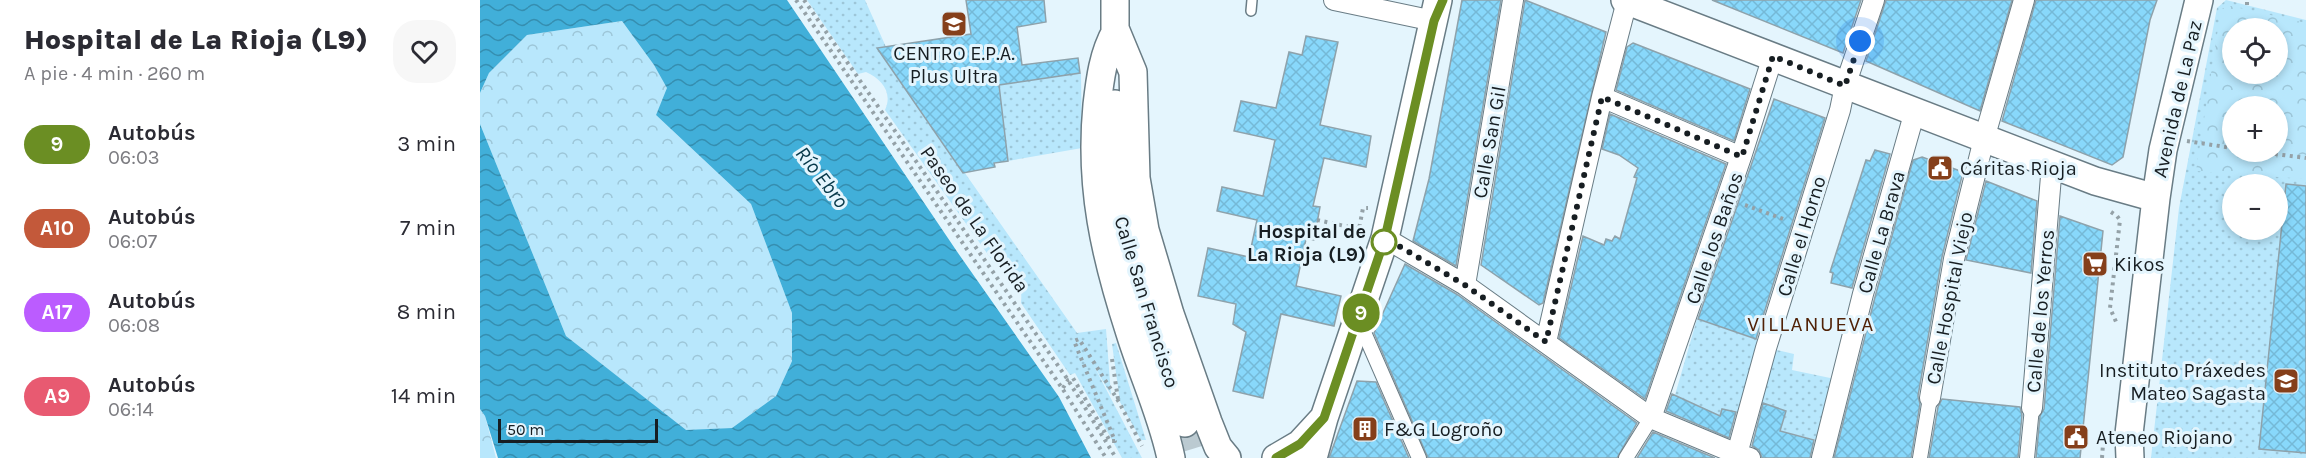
<!DOCTYPE html>
<html lang="es">
<meta charset="utf-8">
<style>
:root{--surface:#fff;--page:#f7f7f7;--text:#2b2b33;--muted:#7c7c81}
body{margin:0;font-family:Karla,sans-serif;background:var(--page);color:var(--text);height:100vh;display:flex;flex-direction:column;font-size:22px;white-space:nowrap}
*{box-sizing:border-box;margin:0}
p{font-size:20px;color:var(--muted)}
.icon{flex:none;width:33px;height:33px;fill:none;stroke:currentColor;stroke-width:2;stroke-linecap:round;stroke-linejoin:round}
.map{position:relative;flex:1;overflow:hidden}
.side{display:flex;flex-direction:column;background:var(--surface);width:480px}
.side>*{flex:none}
.badge{padding:0 12px;border-radius:20px;font-size:21px;line-height:39px}
.fabs{position:absolute;left:1742px;top:18px;display:grid;gap:12px}
.fabs a{display:grid;place-items:center;width:66px;height:66px;border-radius:50%;background:var(--surface);box-shadow:0 3px 9px #0003;font-size:30px}
.scale{position:absolute;left:18px;bottom:15px;width:160px;box-sizing:border-box;padding-left:6px;border:3px solid #171e22;border-top:0;font-size:16px;line-height:21px;white-space:nowrap;color:#171e22;-webkit-text-stroke:4px #e4f5fd;paint-order:stroke}
.you{position:absolute;width:30px;height:30px;margin:-15px;border:4px solid #fff;border-radius:50%;background:#1a73e8;box-shadow:0 0 0 9px #1a73e833}
.map>.badge{position:absolute;translate:-50% -50%;box-shadow:0 0 0 3px #fff}
.round{display:grid;place-items:center;flex:none;width:63px;height:63px;border-radius:24px;background:var(--page)}
.summary{display:flex;align-items:center;justify-content:space-between;height:102px;padding:0 24px}
h1{font-size:28px;font-weight:800;line-height:45px}
ul{padding:0;list-style:none}
li{display:flex;align-items:center;gap:18px;height:84px;padding:0 24px}
li div{flex:1}
li b{display:block;font-size:22px}
li em{font-style:normal}
li .badge{min-width:66px;font-weight:700;text-align:center}
main{display:flex;flex:1;min-height:0}
.map>svg:first-child{display:block}
.green{fill:url(#green-dots);fill-rule:evenodd}
.forest{fill:url(#forest-crowns);fill-rule:evenodd}
.water{fill:url(#water-waves)}
.building{fill:url(#building-cross-hatch);stroke:#8ea2ab;stroke-width:1.5}
.lines{fill:none;stroke-linecap:round;stroke-linejoin:round}
.secondary-tunnel{stroke:#bbcad1;stroke-width:27;stroke-dasharray:27 14;stroke-linecap:butt}
.service-casing{stroke:#697c85;stroke-width:12}
.pedestrian-casing{stroke:#697c85;stroke-width:16}
.minor-casing{stroke:#697c85;stroke-width:22}
.secondary-casing{stroke:#697c85;stroke-width:30}
.path{stroke:#94a1a7;stroke-width:4;stroke-dasharray:3 4.5;stroke-linecap:butt}
.service{stroke:#fff;stroke-width:9}
.pedestrian{stroke:#fff;stroke-width:14}
.minor{stroke:#fff;stroke-width:20}
.secondary{stroke:#fff;stroke-width:27}
.line-casing{stroke:#fff;stroke-width:14}
.line{stroke:#6b8e23;stroke-width:9}
.walk{stroke:#171e22;stroke-width:6;stroke-dasharray:0 10.8}
.stop-dot{fill:#fff;stroke:#6b8e23;stroke-width:3}
.labels{text-anchor:middle;stroke-width:6;stroke-linejoin:round;paint-order:stroke}
.poi-label{font-size:20px;fill:#171e22;stroke:#e4f5fd;text-anchor:start}
.street-label{font-size:20px;fill:#171e22;stroke:#e4f5fd}
.stop-label{font-size:20px;font-weight:bold;fill:#171e22;stroke:#e4f5fd;text-anchor:end}
.water-label{font-size:21px;font-style:italic;fill:#07394a;stroke:#e4f5fd}
.neighbourhood-label{font-size:21px;letter-spacing:1.5px;fill:#502106;stroke:#e4f5fd}
</style>
<main>
<section class="side">
<div class="summary"><div><h1>Hospital de La Rioja (L9)</h1><p>A pie · 4 min · 260 m</p></div><a class="round"><svg class="icon" aria-label="heart" viewBox="0 0 24 24"><path d="M12 20l-8-8c-3-5 5-10 8-4 3-6 11-1 8 4z"/></svg></a></div>
<ul>
<li><span class="badge" style="background:#6b8e23;color:#fff">9</span><div><b>Autobús</b><p>06:03</p></div><em>3 min</em></li>
<li><span class="badge" style="background:#c3593a;color:#fff">A10</span><div><b>Autobús</b><p>06:07</p></div><em>7 min</em></li>
<li><span class="badge" style="background:#bb5cff;color:#fff">A17</span><div><b>Autobús</b><p>06:08</p></div><em>8 min</em></li>
<li><span class="badge" style="background:#e85a71;color:#fff">A9</span><div><b>Autobús</b><p>06:14</p></div><em>14 min</em></li>
</ul>
</section>
<div class="map">
<svg width="1826" height="458" viewBox="0 0 1826 458">
<defs>
<pattern id="green-dots" width="8" height="8" patternUnits="userSpaceOnUse" patternTransform="scale(1.5)"><rect width="8" height="8" fill="#b8e7fc"/><path d="M2 2h.1M6 6h.1" fill="none" stroke="#9dc6d8" stroke-width="1.8" stroke-linecap="round"/></pattern>
<pattern id="forest-crowns" width="20" height="18" patternUnits="userSpaceOnUse" patternTransform="scale(1.5)"><rect width="20" height="18" fill="#b8e7fc"/><path d="M2 6a3 3 0 1 1 6 0M12 15a3 3 0 1 1 6 0" fill="none" stroke="#9dc6d8"/></pattern>
<pattern id="water-waves" width="16" height="10" patternUnits="userSpaceOnUse" patternTransform="scale(1.5)"><rect width="16" height="10" fill="#41afd9"/><path d="M0 5q4-4 8 0t8 0" fill="none" stroke="#358eb0"/></pattern>
<pattern id="building-cross-hatch" width="8" height="8" patternUnits="userSpaceOnUse" patternTransform="scale(1.5)"><rect width="8" height="8" fill="#88d8fb"/><path d="M0 0l8 8M0 8l8-8" fill="none" stroke="#75b9d7"/></pattern>
</defs>
<rect width="100%" height="100%" fill="#e4f5fd"/>
<path class="green" d="M327 0H385L406 47 398 49 597 333 626 329 631 395 614 366 662 458H642L595 373 590 375 541 303C543 280 535 270 514 263L405 110C413 93 402 79 386 72L378 74Z
M1746 0 1826 20V458H1671L1699 208 1737 8ZM1752 28H1797V74H1752ZM1752 106H1797V152H1752ZM1752 184H1797V230H1752Z
M601 73 602 148 528 161 519 85Z
M1217 319 1281 341 1263 414 1242 409 1239 421 1225 409 1195 395Z
M636 343 666 440H661L640 402 632 344Z
M1292 349 1314 354 1312 370 1355 379 1341 441 1300 431 1306 411 1276 401Z"/>
<path class="forest" d="M1751 6 1826 23V179L1716 171 1741 9ZM1752 28H1797V74H1752ZM1752 106H1797V152H1752Z
M142 21 174 65 188 88 176 115 271 204 312 313V361L296 396 252 428 206 431 86 336 0 124V93L9 73 47 35Z
M0 409 5 416 16 458H0Z"/>
<path class="water" d="M0 0H307L478 253 579 397 611 458H18L5 416 0 409V124L86 336 206 430 252 428 296 396 312 361V313L271 204 176 115 187 88 174 65 142 21 47 35 9 73 0 93Z"/>
<path class="building" d="M486 0H564L566 22 537 27 542 65 598 58 600 73 519 85 528 161 514 163 515 167 483 173 397 48 491 34Z
M982 0H1021L976 266 933 241 949 179Z
M1045 0 1126 32 1063 303 1059 305 1001 265Z
M1232 0H1381L1363 53Z
M1406 0H1532L1500 111 1386 61Z
M1556 0H1677L1670 20 1643 157 1632 165 1522 121Z
M826 36 858 42 840 125 891 136 886 167 844 158 833 206 840 207 834 240 826 239 816 286 861 296 854 326 801 314 783 398 753 391 766 332 753 324 756 304 718 296 728 248 769 257 777 220 737 211 742 187 783 196 795 140 754 131 761 101 796 108 809 52 822 55Z
M1153 43 1270 89 1254 141 1136 90 1147 47Z
M1294 99 1345 118 1276 339 1218 319Z
M1130 114 1246 164 1165 399 1079 338 1103 236 1124 245 1126 239 1132 241 1135 236 1140 239 1157 178 1154 177 1158 168 1139 155 1122 149Z
M1395 150 1410 154 1372 288 1351 283 1353 273 1350 272 1386 160 1390 161Z
M1442 157 1483 172 1462 257 1438 396 1440 404 1431 458H1354L1395 297 1433 160Z
M1506 181 1557 201 1551 273 1486 260Z
M1806 184 1826 186V453L1779 449Z
M1580 216 1623 231 1600 458H1556L1560 416 1564 409Z
M925 264 978 295 1157 423 1137 458H948L894 333Z
M877 381 896 382 929 458H849Z
M1192 394 1240 416 1242 409 1256 412 1249 438 1186 411Z
M1462 399 1540 407 1542 415 1538 458H1449L1458 407Z
M1283 403 1306 411 1300 431 1334 440 1330 458H1282L1279 450 1272 446Z
M1173 432 1235 458H1157Z"/>
<g class="lines">
<path class="secondary-tunnel" d="M705 423 716 458"/>
<g class="service-casing">
<path id="service" d="M771 11 772 0"/>
</g>
<g class="pedestrian-casing">
<path id="pedestrian" d="M879 321 939 458
M1146 458 1171 418
M1440 458 1450 398
M1547 458 1552 408"/>
</g>
<g class="minor-casing">
<path id="minor" d="M854 0 954 21
M1122 97 1261 157
M905 238 985 285 1171 418 1257 454 1270 458
M985 285 1033 0
M1066 342 1122 97 1147 1
M1450 398 1474 259 1504 139 1544 0
M1552 408 1572 164
M1171 418 1261 157 1293 56
M1257 454 1286 348 1360 110 1365 86 1394 0
M1342 458 1383 294 1435 111"/>
</g>
<g class="secondary-casing">
<path id="secondary" d="M635 0V48
M1145 0 1615 181 1676 198
M636 31 653 72 656 178 665 230 690 314 728 422 738 447 747 458
M636 31C623 54 620 79 617 105 609 187 625 256 650 333 663 375 682 415 691 458
M635 104 636 186 642 231 672 329 705 423
M796 458 820 444 843 419
M833 458 844 418 905 238 958 0
M1650 458 1649 434 1676 198 1683 150 1719 0"/>
</g>
<path class="path" d="M316 0 582 388 626 458
M324 0 588 380 636 458
M1767 5V0
M1707 141 1752 148
M1780 152 1826 158
M1265 205 1306 220
M1631 212 1637 216 1640 220 1630 308 1637 324
M837 220 879 229 883 208H888
M632 359 638 399
M583 388 588 380 593 378 630 441H635L594 341 599 339 639 402 662 446
M1622 458 1623 444"/>
<use href="#service" class="service"/>
<use href="#pedestrian" class="pedestrian"/>
<use href="#minor" class="minor"/>
<use href="#secondary" class="secondary"/>
</g>
<g class="lines">
<g class="line-casing">
<path id="line" d="M796 458 820 444 844 418 905 238 954 21 963 0"/>
</g>
<use href="#line" class="line"/>
<path class="walk" d="M904 242 905 238 985 285 1066 342 1122 97 1262 157 1293 56 1365 86 1380 41"/>
</g>
<defs>
<g id="school-square" transform="scale(1.35)"><rect x="-9" y="-9" width="18" height="18" rx="4" fill="#853f1a" stroke="#e4f5fd"/><path d="M0-5L7-2L0 1L-7-2ZM-4 1L0 2.5L4 1V4Q0 6-4 4Z" fill="#fff"/></g>
<g id="civic-square" transform="scale(1.35)"><rect x="-9" y="-9" width="18" height="18" rx="4" fill="#853f1a" stroke="#e4f5fd"/><path d="M-.6-6.5H3V-4.5H.6V-3L4-1V1h2V6H-6V1h2V-1L-.6-3ZM-1.2 2.5V6h2.4V2.5Z" fill="#fff"/></g>
<g id="supermarket-square" transform="scale(1.35)"><rect x="-9" y="-9" width="18" height="18" rx="4" fill="#853f1a" stroke="#e4f5fd"/><path d="M-6-5.5h2.5l.6 2H6L4.5 2H-2.5L-4.4-4H-6ZM-1.5 3.2a1.3 1.3 0 1 0 .1 0ZM3 3.2a1.3 1.3 0 1 0 .1 0Z" fill="#fff"/></g>
<g id="university-square" transform="scale(1.35)"><rect x="-9" y="-9" width="18" height="18" rx="4" fill="#853f1a" stroke="#e4f5fd"/><path d="M0-5L7-2L0 1L-7-2ZM-4 1L0 2.5L4 1V4Q0 6-4 4Z" fill="#fff"/></g>
<g id="building-square" transform="scale(1.35)"><rect x="-9" y="-9" width="18" height="18" rx="4" fill="#853f1a" stroke="#e4f5fd"/><path d="M-4-6H4V6H1V3H-1V6H-4ZM-2.5-4.3h1.7v1.8h-1.7ZM.8-4.3h1.7v1.8H.8ZM-2.5-1h1.7V.8h-1.7ZM.8-1h1.7V.8H.8Z" fill="#fff"/></g>
</defs>
<g fill-rule="evenodd">
<use href="#school-square" x="474" y="24"/>
<use href="#civic-square" x="1460" y="168"/>
<use href="#supermarket-square" x="1615" y="264"/>
<use href="#university-square" x="1806" y="381"/>
<use href="#building-square" x="885" y="429"/>
<use href="#civic-square" x="1596" y="437"/>
</g>
<circle class="stop-dot" cx="904" cy="242" r="12"/>
<g class="labels">
<g class="poi-label">
<text x="474" y="60" text-anchor="middle">CENTRO E.P.A.<tspan x="474" dy="23">Plus Ultra</tspan></text>
<text x="1480" y="175">Cáritas Rioja</text>
<text x="1634" y="271">Kikos</text>
<text x="1786" y="377" text-anchor="end">Instituto Práxedes<tspan x="1786" dy="23">Mateo Sagasta</tspan></text>
<text x="904" y="436">F&amp;G Logroño</text>
<text x="1616" y="444">Ateneo Riojano</text>
</g>
<g class="street-label">
<text transform="translate(1697 99) rotate(-77)" y="7">Avenida de La Paz</text>
<text transform="translate(1009 142) rotate(-80)" y="7">Calle San Gil</text>
<text transform="translate(495 219) rotate(55)" y="7">Paseo de La Florida</text>
<text transform="translate(1401 232) rotate(-74)" y="7">Calle La Brava</text>
<text transform="translate(1321 236) rotate(-73)" y="7">Calle el Horno</text>
<text transform="translate(1234 238) rotate(-71)" y="7">Calle los Baños</text>
<text transform="translate(1469 298) rotate(-79)" y="7">Calle Hospital Viejo</text>
<text transform="translate(667 302) rotate(73)" y="7">Calle San Francisco</text>
<text transform="translate(1560 311) rotate(-85)" y="7">Calle de los Yerros</text>
</g>
<g class="stop-label">
<text x="886" y="238">Hospital de<tspan x="886" dy="23">La Rioja (L9)</tspan></text>
</g>
<g class="water-label">
<text transform="translate(342 177) rotate(52)" y="7">Río Ebro</text>
</g>
<g class="neighbourhood-label">
<text x="1331" y="331">VILLANUEVA</text>
</g>
</g>
</svg>
<div class="fabs">
<a><svg class="icon" aria-label="locate" viewBox="0 0 24 24"><circle cx="12" cy="12" r="6"/><path d="M12 2v4M12 18v4M2 12h4M18 12h4"/></svg></a>
<a>+</a>
<a>−</a>
</div>
<div class="scale">50 m</div>
<div class="you" style="left:1380px;top:41px"></div>
<b class="badge" style="left:881px;top:313px;background:#6b8e23;color:#fff">9</b>
</div>
</main>
